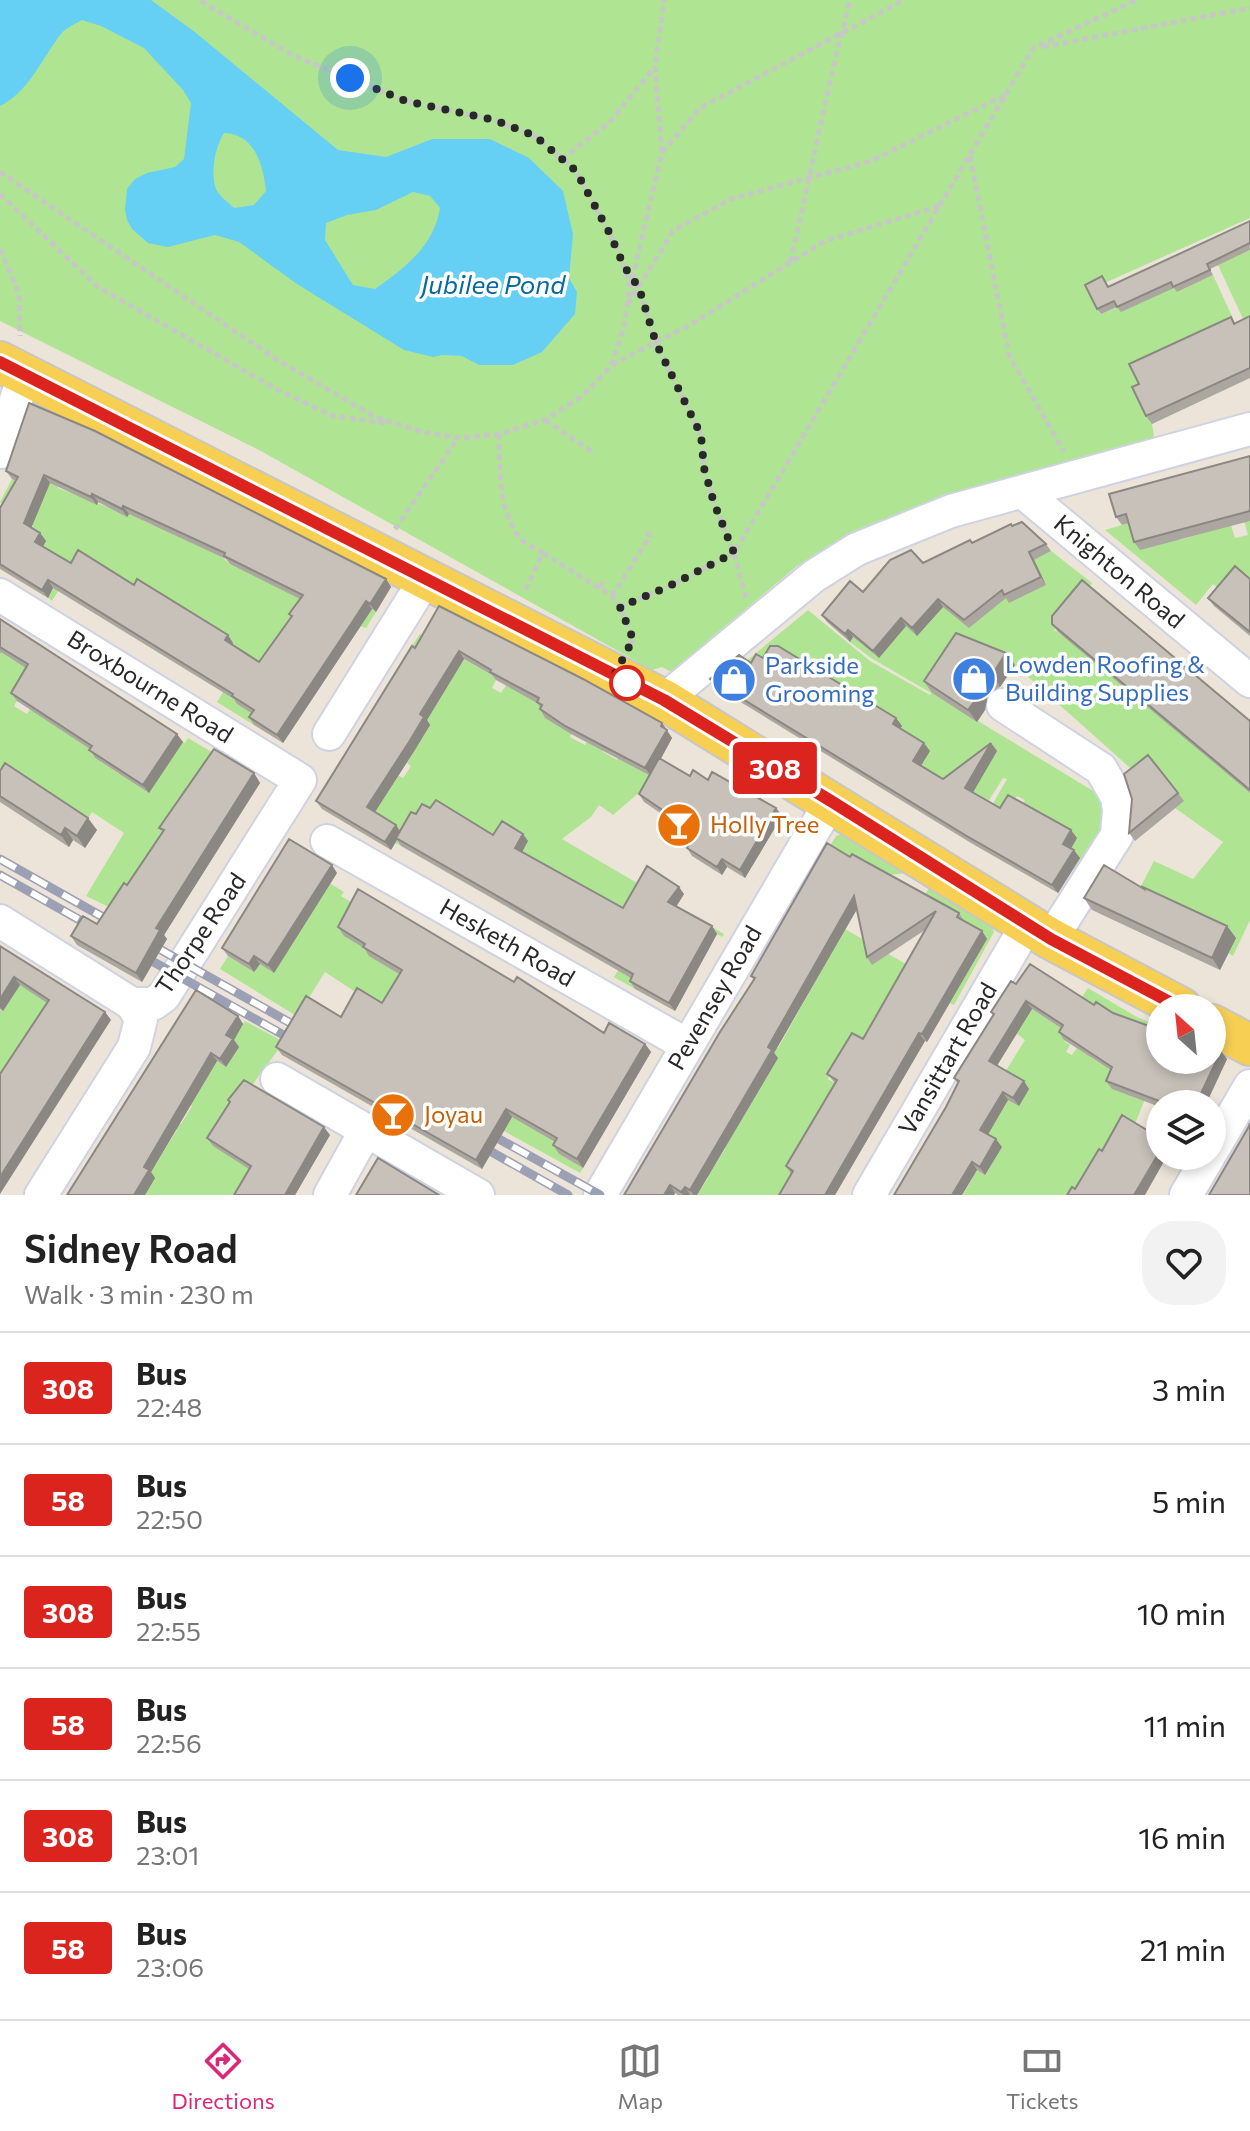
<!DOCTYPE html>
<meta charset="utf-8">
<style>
:root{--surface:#fff;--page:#f2f2f2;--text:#222;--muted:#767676;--line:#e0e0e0;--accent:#db2777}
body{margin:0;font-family:Commissioner,sans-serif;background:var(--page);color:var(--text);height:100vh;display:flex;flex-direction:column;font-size:30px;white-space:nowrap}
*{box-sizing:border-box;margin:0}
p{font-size:26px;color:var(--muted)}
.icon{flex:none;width:44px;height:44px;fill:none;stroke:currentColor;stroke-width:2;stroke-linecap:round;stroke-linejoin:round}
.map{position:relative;height:1195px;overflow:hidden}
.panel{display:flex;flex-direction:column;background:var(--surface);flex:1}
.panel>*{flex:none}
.badge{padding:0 16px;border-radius:6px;font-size:28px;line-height:52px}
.needle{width:52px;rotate:333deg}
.buttons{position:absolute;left:1146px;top:994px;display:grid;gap:16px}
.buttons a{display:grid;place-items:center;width:80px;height:80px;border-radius:50%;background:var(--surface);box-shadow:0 4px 12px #0003;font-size:40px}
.you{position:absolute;width:40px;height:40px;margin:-20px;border:6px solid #fff;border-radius:50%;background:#1a73e8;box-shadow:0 0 0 12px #1a73e833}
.map>.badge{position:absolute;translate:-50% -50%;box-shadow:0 0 0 4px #fff}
.round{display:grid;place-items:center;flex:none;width:84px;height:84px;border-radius:32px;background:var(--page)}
.overview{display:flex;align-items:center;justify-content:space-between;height:136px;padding:0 24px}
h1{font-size:38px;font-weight:600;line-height:60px}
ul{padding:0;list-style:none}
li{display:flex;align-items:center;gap:24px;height:112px;padding:0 24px;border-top:2px solid var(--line)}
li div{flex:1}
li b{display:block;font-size:30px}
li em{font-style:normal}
li .badge{min-width:88px;font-weight:700;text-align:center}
.tab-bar{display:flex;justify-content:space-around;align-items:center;height:112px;border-top:2px solid var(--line);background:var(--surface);font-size:22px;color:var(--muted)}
.tab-bar a{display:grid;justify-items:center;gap:4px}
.tab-bar .selected{color:var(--accent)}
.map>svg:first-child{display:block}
.green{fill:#afe592}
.water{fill:#66cff4;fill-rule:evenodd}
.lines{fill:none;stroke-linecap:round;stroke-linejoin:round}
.minor-casing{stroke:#ced2e2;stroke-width:36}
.major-casing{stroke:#c7c7c7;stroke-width:44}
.path{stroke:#c7c7c7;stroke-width:5;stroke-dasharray:6 4;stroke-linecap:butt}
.minor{stroke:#fff;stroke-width:32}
.major{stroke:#f6cf53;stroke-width:40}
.rail-casing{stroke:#9ca0b4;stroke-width:9}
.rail{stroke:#fff;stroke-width:6;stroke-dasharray:18;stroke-linecap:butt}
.wall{fill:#aba69f;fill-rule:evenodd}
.shaded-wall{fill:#8b8782}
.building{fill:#c7c1b9;stroke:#8b8782;stroke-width:2;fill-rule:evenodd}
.line-casing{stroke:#fff;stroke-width:18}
.line{stroke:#dc241f;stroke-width:12}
.walk{stroke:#282828;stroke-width:8;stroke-dasharray:0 14.4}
.stop-dot{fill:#fff;stroke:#dc241f;stroke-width:4}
.labels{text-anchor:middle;stroke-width:7;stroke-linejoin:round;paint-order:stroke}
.street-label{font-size:24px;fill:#282828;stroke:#fff}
.shop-label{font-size:24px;fill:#366cbe;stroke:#fff;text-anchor:start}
.food-label{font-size:24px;fill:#c56008;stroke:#fff;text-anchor:start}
.water-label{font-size:26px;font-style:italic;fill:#076b9e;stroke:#fff}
</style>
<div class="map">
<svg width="1250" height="1195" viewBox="0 0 1250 1195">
<rect width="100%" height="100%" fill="#ece4d9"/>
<path class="green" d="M0 0H1250V218L1089 290 1100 314 1175 287 1177 292 1213 275 1236 325 1152 424 1155 442 966 493 883 520 847 537 797 566 671 672 662 667 652 670 259 450 0 321Z
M1250 250V334L1218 265Z
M59 461 58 488 110 508 118 484 133 504 149 510 143 521 155 526 164 507 230 564 360 603 376 612 366 628 360 626 238 704 259 719 254 725 217 702 238 668 230 648 233 643 132 605 72 569 52 601 48 598 57 582 30 532 33 526 9 511 0 502 12 479 45 494Z
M1238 500 1250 520V582L1225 593 1213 584 1196 605 1105 530 1132 522 1173 517 1180 540 1231 525 1235 538 1248 535Z
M1051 551 1092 583 1054 630 1227 744 1213 762 1250 793V920L1233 956 1138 892 1154 861 1193 879 1223 842 1175 808 1183 801 1138 775 1015 665 932 693 1108 800 1113 810 1077 874 1073 870 1079 858 1009 829 1025 800 1017 796 1006 816 991 807 1007 779 1003 778 981 813 968 805 973 786 976 787 979 782 965 773 958 793 884 756 901 727 753 676 744 663 808 610 870 661 930 695 931 693 871 658 850 642 853 637 879 658 900 633 913 590 994 600 1046 585 1034 560Z
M0 633 34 672 14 706 27 714 43 690C57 721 56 735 92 743L95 758 119 774 142 770 134 783 147 792 183 742 185 743 188 738 215 754 117 911 86 896 124 833 92 812 85 823 0 768Z
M420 634 497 678 492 688 501 693 507 684 529 695 572 732 570 737 585 745 590 736 605 745 602 751 617 760 625 748 651 776 642 790 613 815 599 805 591 817 562 839 724 934 722 937 692 920 635 989 614 977 644 925 522 852 528 841 499 842 417 820 401 846 395 843 373 815 381 766 403 778 411 766 407 763 415 750 409 650Z
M842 834 906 873 881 876 826 853 836 836Z
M316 875 344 892 341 896 359 907 396 942 543 1135 563 1147 559 1154 583 1168 580 1173 504 1131 363 997 325 972 307 1001 303 1020 220 969 228 956 254 972 260 964 274 973Z
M929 888 991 926 994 932 954 1005 950 1003 987 939 921 901Z
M845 929 911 967 876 1068 901 1082 899 1084 873 1069H833L828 1079 857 1096 854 1102 881 1117 842 1096 789 1172 810 1185 789 1195H697L708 1178 687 1166 710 1173 725 1149 703 1136 757 1046 778 1048Z
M5 971 58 1010 0 1090V1009L2 1011Z
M1088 988 1135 1016 1160 1027V1036L1112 1088 1126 1094 1148 1092 1134 1126 1083 1195H963L977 1170 986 1174 1001 1148 987 1135 1008 1100 1004 1074 1025 1040 1016 1033 1032 1009 1069 1033 1064 1041 1070 1045 1066 1052 1072 1055 1077 1048 1098 1062 1080 1000Z
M245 1021 284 1042 250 1088 276 1135 244 1195H136L177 1130 161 1120 165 1114 181 1124 192 1106 176 1095 216 1061 226 1067 238 1047 215 1032H238Z"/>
<path class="water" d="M0 0H151L196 33 338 150 386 157 432 139H490L529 158 563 191 573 234 569 278 577 292 575 314 542 352 513 365H479L462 356 442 355 433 357 404 350 297 284 239 242 215 235 168 247 148 243 132 229 127 220 125 210 127 189 135 179 147 173 175 167 184 159 191 103 183 90 144 48 101 26 82 20C75 24 66 28 61 34 42 58 29 92 0 106ZM224 133C255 134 263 165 266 191L254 205 234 208C228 202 219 196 216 189 210 173 215 147 224 133ZM413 192 430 196 440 208C434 246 405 268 375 289L353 285 325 240 326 223 347 215 376 210Z"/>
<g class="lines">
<g class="minor-casing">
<path id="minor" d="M0 452 24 374
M1024 493 1250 681
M0 595 300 780 164 996 153 1004H132
M664 700 814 576 857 549 951 511 1250 429
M1003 705 1101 769 1117 797 1119 810 1117 835 1051 939
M329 734 426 578
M327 841 687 1045
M0 921 132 1004 141 1019 134 1047 41 1195
M277 1079 478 1195
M1212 1151 1250 1086
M330 1195 366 1130
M600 1195 831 801
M869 1195 1028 923
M1186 1195 1209 1156"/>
</g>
<g class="major-casing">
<path id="major" d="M0 362 664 700 1051 939 1181 1008
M1212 1025 1250 1045"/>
</g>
<path class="path" d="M1043 47 1250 8
M662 152 655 67 664 0
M970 156 1009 355 1064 452
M562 159 609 123 654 68
M0 172 276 359 375 417 422 432 461 438 499 434 545 420 581 397 611 366 624 327 630 286 619 252 576 171 535 136 494 120 406 101 294 56 199 0
M0 194 98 287 280 391 333 416 385 423
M0 249 19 294 20 336
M790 262C811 175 827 87 850 0
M632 279 662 153 700 108 904 0
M628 304 673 231 731 199 871 161 1005 95
M612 365 688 326 825 241 939 206
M545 420 594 453
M499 434C500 466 498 507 517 534 523 543 534 548 543 553L524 593
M395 529 458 438
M543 553 612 596 620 607 633 639 629 647
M600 587 604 580
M612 596 650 536 643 530
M746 598 734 553 1033 48 1137 0
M620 607 667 587 734 553 714 503 704 468 701 435 656 343 639 288 627 271"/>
<use href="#minor" class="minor"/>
<use href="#major" class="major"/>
<g class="rail-casing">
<path id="rail" d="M0 859 310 1034
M0 875 101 932
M136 952 303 1046
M481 1129 600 1195
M474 1142 568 1195"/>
</g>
<use href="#rail" class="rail"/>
</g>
<path class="wall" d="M1250 221V250L1210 269 1213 275 1177 292 1174 288 1121 312 1117 307 1101 314 1097 309 1102 276 1109 287Z
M1250 316V378L1152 424 1146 416 1139 384 1231 317 1235 323Z
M29 403 386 579 391 587 376 612 372 609 283 743 254 725 249 717 251 713 237 704 234 699 53 588 48 598 0 569V508L16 481 12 479 6 471ZM50 483 97 505 98 502 127 517 129 514 226 559 230 564 300 599 289 614 292 617 259 662 232 645 233 643 134 585 71 563 43 546 46 541 40 533 31 528Z
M1250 456V521L1140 550 1134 542 1129 523 1122 525 1116 517Z
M1012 526 1046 544 1051 551 1034 560 1046 585 1009 603 1006 598 969 628 943 607 917 636 906 626 879 658 853 637 850 642 827 622 822 615 863 592 923 563Z
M1250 579V636L1214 606 1208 598Z
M439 606 662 723 672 738 661 759 690 776 708 780 776 808 782 816 745 878 727 867 722 875 692 856 687 848 688 846 676 838 670 830 675 823 644 802 639 794 649 775 571 734 545 718 540 709 541 708 537 703 496 680 492 675 464 659 427 720 430 725 375 812 396 825 400 831 416 814 430 808 493 835 528 841 522 852 623 908 684 894 676 907 712 926 717 934 675 1011 635 989 630 981 631 978 401 846 397 840 391 850 322 809 316 801 415 648Z
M0 619 183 742 149 793 95 758 90 749 17 701 11 693 26 668 1 652 0 654Z
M1052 624 1250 721V793L1058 632Z
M763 658 896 718 902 726 900 728 930 751 921 765 943 779 991 743 997 751 973 792 1000 808 1077 838 1071 848 1080 858 1058 893 971 843 716 687 710 679Z
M1015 665 1000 687 988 694 985 710 977 722 932 693 924 681Z
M0 771 97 830 85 848 73 840 69 847 0 802Z
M254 773 260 783 164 935 167 939 142 982 77 945 71 936 97 924 127 885 163 832 159 828Z
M1178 793 1184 801 1135 841 1129 833 1132 799Z
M850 857 959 913 964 921 982 931 987 939 927 1042 925 1041 835 1195 791 1174 786 1166 835 1083 827 1074 863 1039 925 930 872 965 867 957 857 909 774 1053 778 1058 697 1195H678L675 1193 674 1195H624L754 980 751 976Z
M337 873 274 973 260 964 254 972 228 956 222 948Z
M1144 889 1227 926 1236 938 1220 970 1092 910 1084 898Z
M338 927 514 982 604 1033 645 1044 651 1052 583 1168 559 1154 553 1145 555 1142 512 1117 482 1169 282 1055 276 1047 341 1017 382 1003 399 974 369 956 364 948 344 936Z
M0 946 105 1012 111 1020 47 1003 20 985 3 1011 0 1009Z
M1016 984 1094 1005 1113 1013 1227 1059 1206 1104H1160V1107L1112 1089 1106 1081 1111 1070 1064 1040 1059 1032 1061 1028 1032 1009 997 1065 1029 1089 1019 1106 1008 1100 988 1134 1002 1147 985 1175 977 1170 962 1195H894L946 1107 958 1084 954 1078 993 1016 991 1012Z
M238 1016 243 1024 234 1040 239 1047 226 1067 217 1061 151 1172 155 1178 145 1195H67Z
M228 1100 330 1135 295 1195H234L249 1169 213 1146 207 1138 230 1103Z"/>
<path class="shaded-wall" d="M44 475 50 483 30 531 24 523Z
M92 494 98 502 97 505 91 497Z
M123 506 129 514 127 517 122 509Z
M40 533 46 541 41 550 35 542Z
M1029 552 1034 560 1046 585 1041 577Z
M386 579 391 587 376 612 370 604Z
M48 580 53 588 48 598 42 590Z
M938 599 943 607 917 636 912 628Z
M366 601 372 609 283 743 277 735Z
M901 618 906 626 879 658 873 651Z
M848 630 853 637 850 642 845 634Z
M228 635 233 643 230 648 225 640Z
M459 651 464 659 427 720 430 725 415 750 373 815 367 807 420 714Z
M1006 653 1015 665 1000 687 992 675Z
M979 682 988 694 985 710 977 722 968 710Z
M896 718 902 726 898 732 893 724Z
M662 723 672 738 651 776 645 768Z
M177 734 183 742 149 793 143 785Z
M924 743 930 751 919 769 913 761Z
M991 743 997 751 971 796 965 788Z
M254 773 260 783 164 935 167 939 142 982 136 973 156 928Z
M776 808 782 816 745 878 740 870Z
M88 818 97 830 85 848 77 836Z
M396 825 401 833 391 850 385 842Z
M65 828 73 840 69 847 61 835Z
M1071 830 1077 838 1069 852 1063 844Z
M523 834 528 841 520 856 515 848Z
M1074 850 1080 858 1058 893 1052 885Z
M722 859 727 867 722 875 717 867Z
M332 865 337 873 274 973 268 965Z
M679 887 684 894 674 910 668 902Z
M854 896 860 904 774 1053 778 1058 697 1195H694L690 1190 768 1047Z
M712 926 717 934 675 1011 669 1003Z
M1227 926 1236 938 1220 970 1212 958Z
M982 931 987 939 927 1042 922 1034Z
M254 956 260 964 254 972 249 964Z
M14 977 20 985 3 1011 0 1007V999Z
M1026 1001 1032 1009 995 1069 989 1061Z
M105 1012 111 1020 0 1194V1177Z
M238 1016 243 1024 234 1040 239 1047 226 1067 220 1059 226 1035Z
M919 1033 925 1041 835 1195H825Z
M645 1044 651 1052 583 1168 577 1159Z
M1221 1051 1227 1059 1206 1104H1196Z
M211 1053 217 1061 151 1172 155 1178 145 1195H134L144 1167Z
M1024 1081 1029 1089 1019 1106 1013 1098Z
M1003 1092 1008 1100 986 1138 980 1130Z
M506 1109 512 1117 482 1169 476 1160Z
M324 1127 330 1135 295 1195H285Z
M996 1139 1002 1147 985 1175 980 1167Z
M1160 1151V1156H1167L1145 1195H1134Z
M972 1162 977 1170 962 1195H952Z
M670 1185 675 1193 674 1195H664Z
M685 1187 690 1195H683L681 1192Z"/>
<path class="building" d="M1250 221V243L1207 264 1210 270 1173 287 1171 282 1117 307 1114 301 1097 309 1085 285 1102 276 1108 287Z
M1250 316V368L1146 416 1132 387 1139 384 1129 364 1231 317 1234 324Z
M29 403 95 431 386 579 370 604 366 601 351 624 277 735 249 717 254 710 232 696 233 694 48 580 42 590 0 564V508L18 477 6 471ZM44 475 91 497 92 494 122 509 123 506 225 553 224 556 303 595 289 614 292 616 259 662 225 640 228 635 137 579 134 585 78 550 71 563 35 542 40 533 24 523Z
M1250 456V511L1134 542 1126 514 1116 517 1109 494Z
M1022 522 1046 544 1029 552 1041 577 1004 595 1002 590 964 620 938 599 912 628 901 618 873 651 848 630 845 634 822 615 850 581 863 592 890 560 911 550 923 563 970 540 972 543 1011 524 1012 526Z
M1235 566 1250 579V632L1208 598Z
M1082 580 1250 721V790L1052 624V616Z
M439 606 583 679 662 723 661 726 667 730 645 768 565 726 540 709 542 705 537 702 539 698 490 672 491 670 459 651 420 714 424 717 409 742 367 807 396 825 385 842 316 801 412 646 415 648Z
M0 619 177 734 143 785 89 750 92 746 11 693 28 664 0 647Z
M956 633 1006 653 992 675 979 682 977 698 968 710 924 681Z
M770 646H778L896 718 893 724 924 743 913 761 943 779 991 743 965 788 1000 808 1008 795 1071 830 1063 844 1074 850 1052 885 965 835 710 679 739 655 751 663 756 654 763 658Z
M214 749 254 773 156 928 160 930 136 973 71 936 83 916 97 924 124 883 127 885 164 830 159 828Z
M1148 755 1178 793 1129 833 1132 799 1124 774Z
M659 758 690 776 693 770 708 780 712 772 776 808 740 870 722 859 717 867 687 848 689 844 670 830 677 820 639 794Z
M5 763 88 818 77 836 65 828 61 835 0 796V771Z
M436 800 493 835 502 821 523 834 515 848 623 908 647 866 679 887 668 902 712 926 669 1003 630 981 633 974 396 838 411 812 416 814 422 804 430 808Z
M289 839 332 865 268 965 254 956 249 964 222 948Z
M827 843 850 857 852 854 941 903 959 913 957 917 982 931 922 1034 919 1033 825 1195H779L793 1171 786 1166 837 1080 827 1074 852 1033 863 1039 936 911 867 957 854 896 768 1047 772 1050 690 1190 685 1187 681 1192 670 1185 664 1195H624L720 1032 755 978 751 976Z
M1104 865 1144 889 1143 887 1227 926 1212 958 1084 898Z
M358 889 514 982 517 977 604 1033 609 1023 645 1044 577 1159 553 1145 557 1138 506 1109 476 1160 276 1047 306 996 341 1017 357 988 382 1003 402 970 363 947 365 944 338 927Z
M0 946 105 1012 0 1177V1074L49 1000 14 977 0 999Z
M1030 964 1094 1005 1096 1002 1113 1013 1160 1030V1060H1212V1048L1221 1051 1196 1104H1167L1106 1081 1112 1067 1059 1032 1063 1025 1026 1001 989 1061 1024 1081 1013 1098 1003 1092 980 1130 996 1139 980 1167 972 1162 952 1195H894L946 1107 959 1081 954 1078 994 1014 991 1012 1011 981 1016 984Z
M196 990 238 1016 226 1035 233 1039 220 1059 211 1053 144 1167 149 1170 134 1195H67Z
M244 1080 324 1127 285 1195H234L251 1166 207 1138 230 1102 228 1100Z
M1122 1115 1160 1138V1151L1134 1195H1067L1072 1187 1075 1189 1099 1149 1102 1151Z
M1250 1123V1195H1209L1248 1128Z
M378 1158 439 1195H356Z"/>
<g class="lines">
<g class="line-casing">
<path id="line" d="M0 362 664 700 831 801 1051 939 1181 1008"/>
</g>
<use href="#line" class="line"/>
<path class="walk" d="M350 78 406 101 494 120 535 136 576 171 610 234 624 266 639 288 656 343 701 435 704 468 714 503 734 553 667 587 620 607 633 639 614 676 627 683"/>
</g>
<defs>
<g id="shop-disc" transform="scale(2.3)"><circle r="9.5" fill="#3f7fe0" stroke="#fff"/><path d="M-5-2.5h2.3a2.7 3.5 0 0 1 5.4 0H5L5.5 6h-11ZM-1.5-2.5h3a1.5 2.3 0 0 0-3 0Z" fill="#fff"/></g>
<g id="bar-disc" transform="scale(2.3)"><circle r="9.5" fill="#e8710a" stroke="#fff"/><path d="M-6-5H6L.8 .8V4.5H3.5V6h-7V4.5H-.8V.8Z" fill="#fff"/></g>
</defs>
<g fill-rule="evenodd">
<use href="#shop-disc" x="974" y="679"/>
<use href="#shop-disc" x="734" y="680"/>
<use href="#bar-disc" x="679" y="825"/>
<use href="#bar-disc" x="393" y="1115"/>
</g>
<circle class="stop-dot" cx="627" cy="683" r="16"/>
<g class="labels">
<g class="street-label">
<text transform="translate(1119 572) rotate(40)" y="8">Knighton Road</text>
<text transform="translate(150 687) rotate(32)" y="8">Broxbourne Road</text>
<text transform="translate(201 934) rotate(-56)" y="8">Thorpe Road</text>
<text transform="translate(507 943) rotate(30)" y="8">Hesketh Road</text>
<text transform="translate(715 998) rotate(-60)" y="8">Pevensey Road</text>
<text transform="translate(948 1059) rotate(-60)" y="8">Vansittart Road</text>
</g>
<g class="shop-label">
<text x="1005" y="673">Lowden Roofing &amp;<tspan x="1005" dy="28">Building Supplies</tspan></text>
<text x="765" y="674">Parkside<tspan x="765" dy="28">Grooming</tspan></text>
</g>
<g class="food-label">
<text x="710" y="833">Holly Tree</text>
<text x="424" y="1123">Joyau</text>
</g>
<g class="water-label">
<text x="493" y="294">Jubilee Pond</text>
</g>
</g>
</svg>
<div class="buttons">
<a><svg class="needle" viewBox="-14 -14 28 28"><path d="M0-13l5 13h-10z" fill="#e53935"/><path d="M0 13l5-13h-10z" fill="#767676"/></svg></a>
<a><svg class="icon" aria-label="layers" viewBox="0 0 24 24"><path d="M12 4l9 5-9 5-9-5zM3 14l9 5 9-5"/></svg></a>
</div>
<div class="you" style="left:350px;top:78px"></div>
<b class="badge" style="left:775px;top:768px;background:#dc241f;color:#fff">308</b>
</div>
<section class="panel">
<div class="overview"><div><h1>Sidney Road</h1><p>Walk · 3 min · 230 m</p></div><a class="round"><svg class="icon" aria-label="heart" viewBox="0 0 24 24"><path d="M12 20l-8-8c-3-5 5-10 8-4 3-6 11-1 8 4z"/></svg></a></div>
<ul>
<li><span class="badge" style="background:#dc241f;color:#fff">308</span><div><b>Bus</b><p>22:48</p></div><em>3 min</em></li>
<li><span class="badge" style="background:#dc241f;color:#fff">58</span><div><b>Bus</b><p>22:50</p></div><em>5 min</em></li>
<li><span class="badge" style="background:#dc241f;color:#fff">308</span><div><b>Bus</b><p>22:55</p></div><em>10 min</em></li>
<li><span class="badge" style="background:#dc241f;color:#fff">58</span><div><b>Bus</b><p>22:56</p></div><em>11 min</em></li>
<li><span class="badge" style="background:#dc241f;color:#fff">308</span><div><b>Bus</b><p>23:01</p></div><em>16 min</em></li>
<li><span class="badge" style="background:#dc241f;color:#fff">58</span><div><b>Bus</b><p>23:06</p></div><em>21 min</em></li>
</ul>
</section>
<nav class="tab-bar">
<a class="selected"><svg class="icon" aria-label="directions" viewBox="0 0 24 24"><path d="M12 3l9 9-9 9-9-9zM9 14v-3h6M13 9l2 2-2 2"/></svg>Directions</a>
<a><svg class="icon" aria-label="map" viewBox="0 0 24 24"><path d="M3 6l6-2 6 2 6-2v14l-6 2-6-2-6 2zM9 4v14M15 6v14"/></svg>Map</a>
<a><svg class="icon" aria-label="tickets" viewBox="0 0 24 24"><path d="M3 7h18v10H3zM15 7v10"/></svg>Tickets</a>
</nav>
